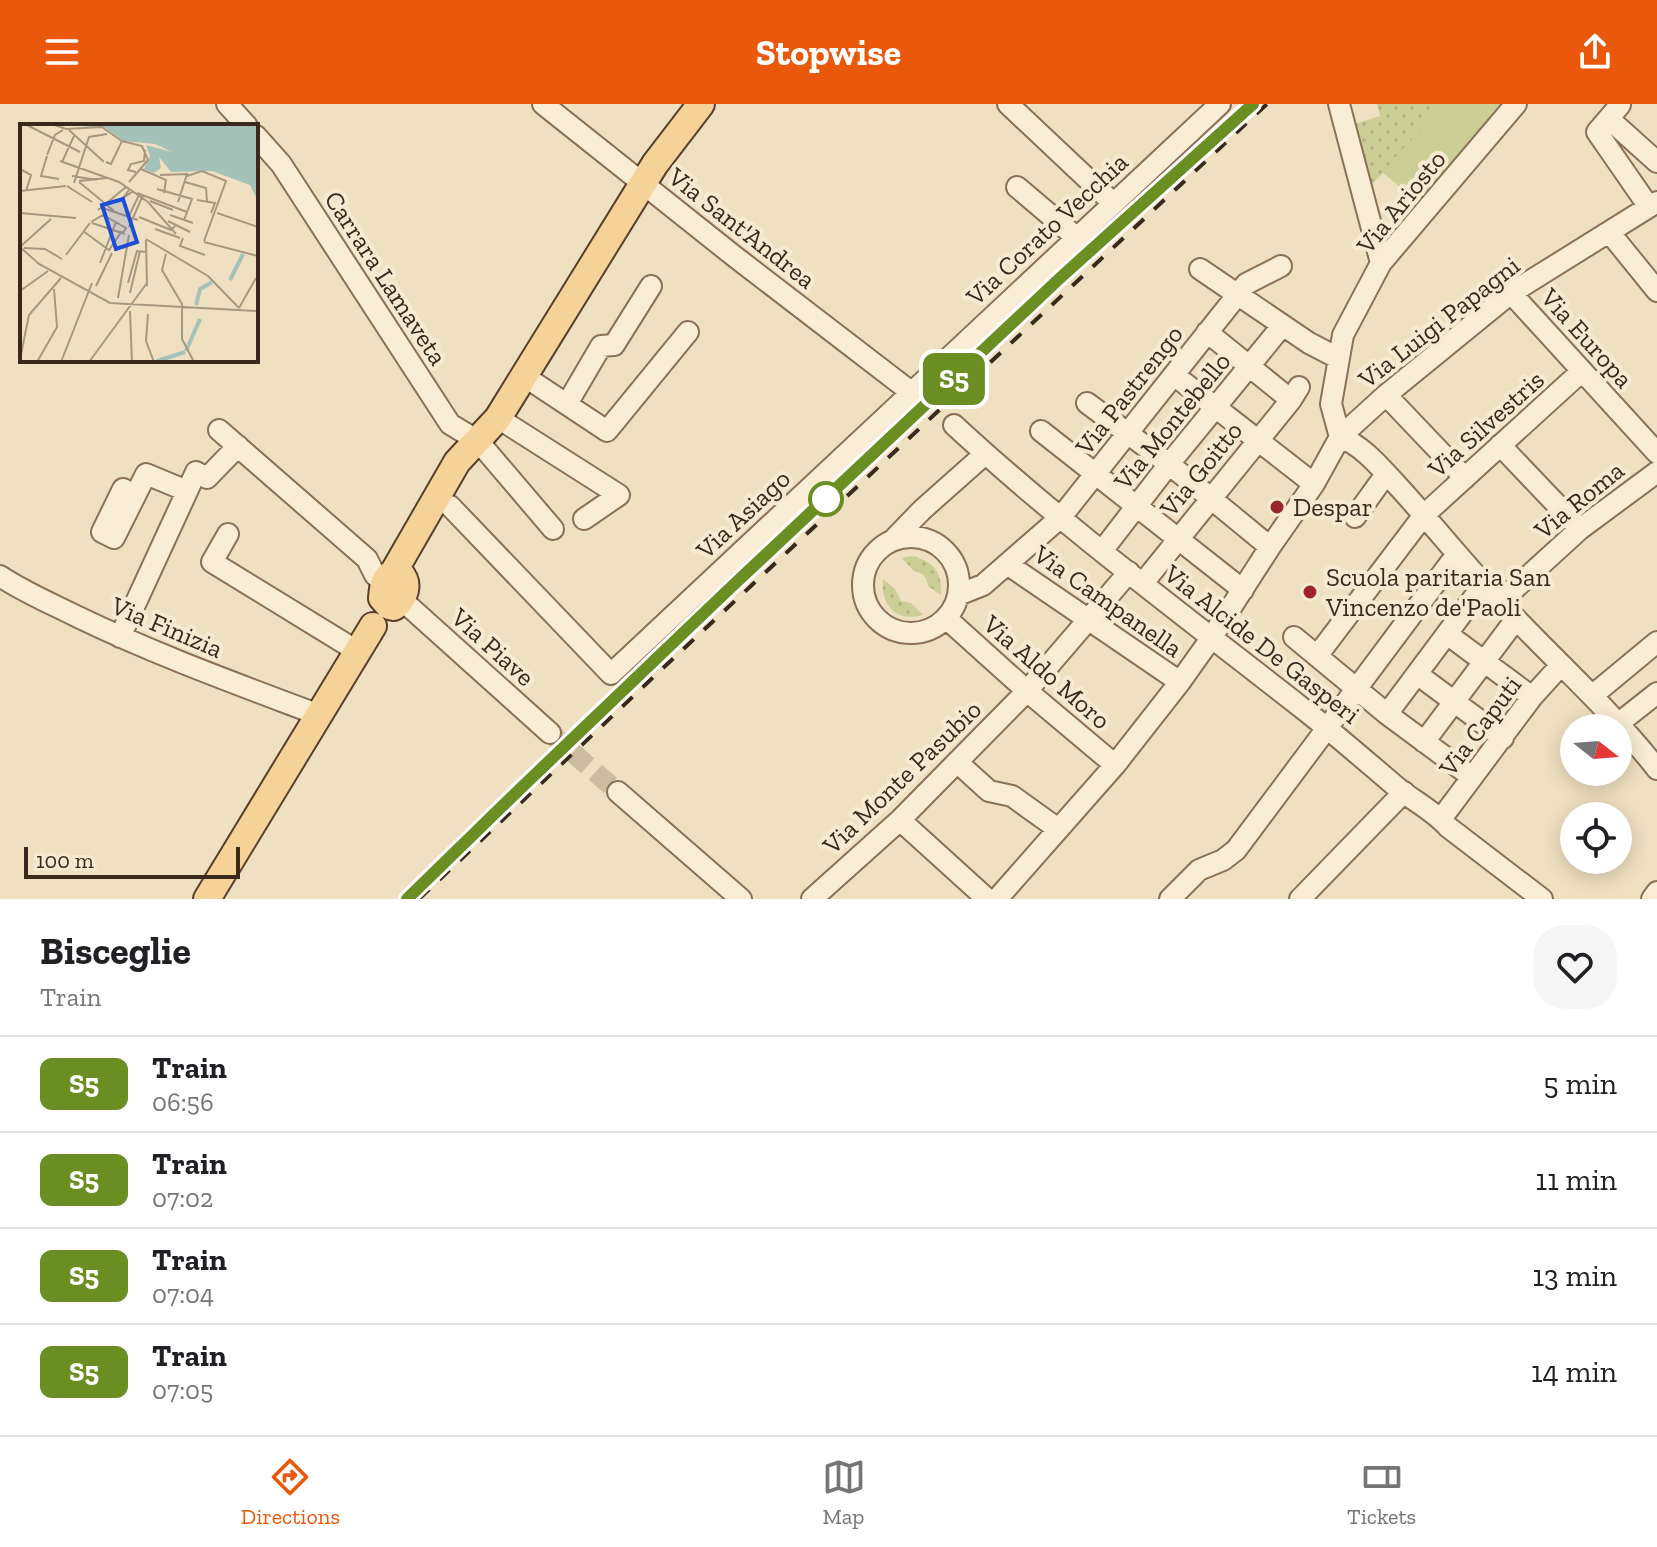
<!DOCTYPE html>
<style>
:root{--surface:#fff;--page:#f6f6f6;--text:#202124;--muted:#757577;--line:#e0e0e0;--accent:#ea580c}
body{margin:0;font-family:"Zilla Slab",serif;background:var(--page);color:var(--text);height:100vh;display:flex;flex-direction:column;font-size:30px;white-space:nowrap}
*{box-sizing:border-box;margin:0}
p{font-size:26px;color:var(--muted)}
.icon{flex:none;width:44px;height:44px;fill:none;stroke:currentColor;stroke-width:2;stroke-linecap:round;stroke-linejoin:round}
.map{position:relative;height:795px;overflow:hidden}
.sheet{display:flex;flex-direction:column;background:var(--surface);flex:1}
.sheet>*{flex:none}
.badge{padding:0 16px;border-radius:12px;font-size:28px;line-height:52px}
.needle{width:52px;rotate:107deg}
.tools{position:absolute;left:1560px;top:610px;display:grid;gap:16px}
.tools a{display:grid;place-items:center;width:72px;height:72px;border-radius:50%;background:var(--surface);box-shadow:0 4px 20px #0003;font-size:40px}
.scale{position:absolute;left:24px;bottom:20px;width:216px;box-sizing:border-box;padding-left:8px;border:4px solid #39291d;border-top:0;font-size:22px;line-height:28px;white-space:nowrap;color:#39291d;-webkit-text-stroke:6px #f7ead2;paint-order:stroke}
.map>.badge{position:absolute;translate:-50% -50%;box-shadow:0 0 0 4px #fff}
.round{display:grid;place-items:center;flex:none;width:84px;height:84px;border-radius:32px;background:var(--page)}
.headline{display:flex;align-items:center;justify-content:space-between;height:136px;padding:0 40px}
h1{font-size:38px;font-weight:800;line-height:60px}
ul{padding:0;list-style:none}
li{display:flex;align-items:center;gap:24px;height:96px;padding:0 40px;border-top:2px solid var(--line)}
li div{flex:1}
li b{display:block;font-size:30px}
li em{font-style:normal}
li .badge{min-width:88px;font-weight:700;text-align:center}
header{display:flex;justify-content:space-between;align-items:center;height:104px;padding:0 40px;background:var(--accent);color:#fff;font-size:36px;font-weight:800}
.tab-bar{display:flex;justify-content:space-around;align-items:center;height:112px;border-top:2px solid var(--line);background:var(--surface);font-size:22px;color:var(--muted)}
.tab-bar a{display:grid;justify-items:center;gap:4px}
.tab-bar .selected{color:var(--accent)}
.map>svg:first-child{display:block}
.grass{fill:url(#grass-dots)}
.park{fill:#cbce95}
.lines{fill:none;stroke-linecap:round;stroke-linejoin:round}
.minor-tunnel{stroke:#cbbba1;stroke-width:20;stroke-dasharray:20 10;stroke-linecap:butt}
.minor-casing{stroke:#8a7058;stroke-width:24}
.major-casing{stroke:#583f2d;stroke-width:30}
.minor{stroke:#faedd5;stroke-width:20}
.major{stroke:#f5d398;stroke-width:26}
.rail{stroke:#39291d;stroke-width:4;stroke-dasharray:14 14;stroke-linecap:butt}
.line-casing{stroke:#fff;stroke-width:18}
.line{stroke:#6b8e23;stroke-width:12}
.stop-dot{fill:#fff;stroke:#6b8e23;stroke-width:4}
.poi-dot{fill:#9c262c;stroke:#f7ead2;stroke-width:3}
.labels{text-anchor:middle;stroke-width:8;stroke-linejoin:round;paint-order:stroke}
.street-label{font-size:26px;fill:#39291d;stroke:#f7ead2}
.poi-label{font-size:26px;fill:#39291d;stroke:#f7ead2;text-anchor:start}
.inset-river{fill:none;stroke:#a4c2b8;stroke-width:4}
.inset-road{fill:none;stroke:#a79780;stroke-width:2}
.view{fill:#1d4ed8;fill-opacity:0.15;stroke:#1d4ed8;stroke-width:4}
.inset-edge{fill:none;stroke:#39291d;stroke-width:4}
</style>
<header><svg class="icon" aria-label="menu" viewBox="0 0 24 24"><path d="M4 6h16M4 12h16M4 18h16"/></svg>Stopwise<svg class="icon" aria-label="share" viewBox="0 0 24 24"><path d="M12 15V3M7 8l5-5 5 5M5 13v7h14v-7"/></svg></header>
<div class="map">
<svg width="1657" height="795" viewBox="0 0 1657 795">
<defs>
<pattern id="grass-dots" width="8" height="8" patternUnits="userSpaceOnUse" patternTransform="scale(2)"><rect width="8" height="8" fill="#cbce95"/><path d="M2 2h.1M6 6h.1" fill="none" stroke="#afb180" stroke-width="1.8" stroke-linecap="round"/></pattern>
</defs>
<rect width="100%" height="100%" fill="#f0e0c2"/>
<path class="grass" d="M1377 0H1444L1368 85 1352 21 1380 12Z
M911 452C933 456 943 469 941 491L928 482 926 474 922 470 913 466 902 454Z
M883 475 895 485 901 497 911 499 923 511C896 519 880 500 883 475Z"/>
<path class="park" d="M1444 0H1502L1419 99 1382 68Z"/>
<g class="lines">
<path class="minor-tunnel" d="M550 629 618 688"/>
<g class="minor-casing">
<path id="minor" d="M227 0 247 22
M543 0 734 152 911 288
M1008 0 1113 99
M1339 0 1381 159
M1620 1 1597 28 1649 103
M1609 15 1657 58
M256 32 281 60 450 320 478 337 553 425
M1017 83 1076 133
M1610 129 1657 187
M1200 165 1309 239 1338 254
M1511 189 1657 349
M1207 228 1291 296
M1174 271 1314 380
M524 272 607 327 688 228
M1386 291 1465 374
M1087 299 1169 360 1270 443
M567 300 601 242 614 241 651 182
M498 314 619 391 584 415
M954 321C1063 422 1185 512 1302 604 1335 630 1367 658 1400 686 1416 698 1435 708 1448 723L1542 795
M219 326 367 455 375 471 384 479
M1041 327 1243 486
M1340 333C1363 342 1380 363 1396 380 1432 419 1465 461 1502 500 1553 555 1610 605 1657 665
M1340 333 1331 300 1343 231 1381 159 1516 0
M1500 341 1580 425
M135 391 123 385 102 428 114 434 146 370 187 387
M450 402 611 570 1220 0
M1355 413 1386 370
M228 430 212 458 357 547
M863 481a48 48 0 1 1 96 0a48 48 0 1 1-96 0Z
M893 436 922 406 985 350
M1102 447 1169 360 1282 222
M1007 460 1180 578
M0 472C24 488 50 499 76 512 154 550 237 580 319 611
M1143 479 1291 296 1299 283
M958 491 983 481 1061 413 1246 180 1281 162
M402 496 550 629
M1500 498 1580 425 1657 368
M946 514 1027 587 1115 661
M1447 530 1532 593
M120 533 196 368 207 374 238 342
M1294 533 1387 610 1472 673
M1317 552 1424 411 1582 267
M1417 570 1503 634
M1593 591 1657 538
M1387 610 1484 480
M1619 619 1657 589
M1424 638 1516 515
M957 658 989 687 1012 692 1058 725
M618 688 741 795
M1441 715 1532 593 1561 561
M900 716 987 795
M812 795 900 716 1027 587 1129 468
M997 795 1115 661 1180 578 1212 533 1270 443 1314 380 1340 333 1386 291 1511 189 1657 98
M1170 795 1199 766 1223 756 1236 746 1457 450
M1300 795 1404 688
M1652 795 1657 788"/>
</g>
<g class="major-casing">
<path id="major" d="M393 469 457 358 498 314 655 60 701 0
M393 469H400C410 480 405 494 394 503L389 502 382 494C383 484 383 474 393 469Z
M207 795 373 522"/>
</g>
<use href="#minor" class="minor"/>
<use href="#major" class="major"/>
<path class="rail" d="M649 561 1059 175 1147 97
M419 795 662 565 1267 0"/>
</g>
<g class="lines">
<g class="line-casing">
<path id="line" d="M407 795 520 685 726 488 1059 175 1253 0"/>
</g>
<use href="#line" class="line"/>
</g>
<circle class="stop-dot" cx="826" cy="395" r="16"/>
<g class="poi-dot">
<circle cx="1277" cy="403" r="8"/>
<circle cx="1310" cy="488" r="8"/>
</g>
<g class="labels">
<g class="street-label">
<text transform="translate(1401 98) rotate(-51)" y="9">Via Ariosto</text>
<text transform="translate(742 124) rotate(38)" y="9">Via Sant'Andrea</text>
<text transform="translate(1047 125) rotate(-43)" y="9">Via Corato Vecchia</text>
<text transform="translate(386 174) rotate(57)" y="9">Carrara Lamaveta</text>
<text transform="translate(1439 218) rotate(-38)" y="9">Via Luigi Papagni</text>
<text transform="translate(1587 234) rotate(48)" y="9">Via Europa</text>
<text transform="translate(1129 286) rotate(-52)" y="9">Via Pastrengo</text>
<text transform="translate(1172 317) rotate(-51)" y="9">Via Montebello</text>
<text transform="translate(1486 320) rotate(-42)" y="9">Via Silvestris</text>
<text transform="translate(1201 365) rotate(-51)" y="9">Via Goitto</text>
<text transform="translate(1579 396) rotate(-39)" y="9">Via Roma</text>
<text transform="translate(743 410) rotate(-43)" y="9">Via Asiago</text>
<text transform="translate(1108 497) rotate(35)" y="9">Via Campanella</text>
<text transform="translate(167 523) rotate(23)" y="9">Via Finizia</text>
<text transform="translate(1262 540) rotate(38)" y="9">Via Alcide De Gasperi</text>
<text transform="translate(493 543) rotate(42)" y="9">Via Piave</text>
<text transform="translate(1047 568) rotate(41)" y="9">Via Aldo Moro</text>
<text transform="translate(1480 622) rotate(-53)" y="9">Via Caputi</text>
<text transform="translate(902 673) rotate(-44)" y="9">Via Monte Pasubio</text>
</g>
<g class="poi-label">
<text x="1293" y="412">Despar</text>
<text x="1326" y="482">Scuola paritaria San<tspan x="1326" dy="30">Vincenzo de'Paoli</tspan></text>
</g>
</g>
<g transform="translate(20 20)">
<rect width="238" height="238" fill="#f0e0c2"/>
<path d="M35 0H238V77L230 61 192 47 151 48 139 33 141 44 134 49 124 45 130 32 126 21 152 28 135 20 104 17 86 4Z" fill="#a4c2b8"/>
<path class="inset-river" d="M210 156 223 130M176 181 180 165 192 158M166 227 180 195M137 237 165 228"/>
<path class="inset-road" d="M5 0 60 28M32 0 46 5 82 3 102 17 122 22 128 36 109 58M49 6 84 38M27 31 35 11 43 6M27 32 21 52 39 55M40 37 99 58 128 78 156 110M42 38 54 12M86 38 91 40 102 17M0 45 11 51 6 67M121 45 146 56 144 69M116 48 108 46 111 40 124 37 125 26M140 51 167 50 158 78M52 52 77 56M167 52 182 47 206 57 184 117M59 57 87 54M59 58 94 87M165 58 186 64 187 77M54 59 69 13 87 10M47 62 72 78M137 65 172 75 164 96M0 67 46 62M117 69 167 88M107 71 112 68 103 74 109 66M177 76 195 79 191 89M130 77 153 86M80 83 118 96M78 86 106 63M0 89 56 94M197 89 238 103M150 91 173 99M119 93 151 106 156 101M108 94 119 71M148 97 170 108M71 98 83 91 106 104 103 109M72 99 105 110M109 103 123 71M135 105 160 114M63 107 89 126 102 107M163 114 160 122 185 131M126 115 188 152 219 184M126 116 127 162M184 118 238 132M1 122 31 95M0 123 19 140 90 179 238 187M4 124 25 125 42 135M146 130 142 146 162 180V215L174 238M46 131 70 99M80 139 96 98M108 159 117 127 127 128M76 162 92 129M0 167 28 147M110 169 120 127M98 174 109 111M219 184 236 154M110 187 112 238M128 190 126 217 134 238M0 235 9 191 41 154M17 238 37 203 34 165M41 238 72 159M69 238 127 159"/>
<path class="view" d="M103 75 117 118 96 125 82 81Z"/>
<rect width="238" height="238" class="inset-edge"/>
</g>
</svg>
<div class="tools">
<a><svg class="needle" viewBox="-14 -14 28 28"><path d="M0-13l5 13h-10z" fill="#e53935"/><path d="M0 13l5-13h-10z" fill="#757577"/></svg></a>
<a><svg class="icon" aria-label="locate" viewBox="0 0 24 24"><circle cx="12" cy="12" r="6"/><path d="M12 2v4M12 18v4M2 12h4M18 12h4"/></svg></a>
</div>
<div class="scale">100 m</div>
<b class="badge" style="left:954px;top:275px;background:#6b8e23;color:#fff">S5</b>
</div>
<section class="sheet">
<div class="headline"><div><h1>Bisceglie</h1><p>Train</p></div><a class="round"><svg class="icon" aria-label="heart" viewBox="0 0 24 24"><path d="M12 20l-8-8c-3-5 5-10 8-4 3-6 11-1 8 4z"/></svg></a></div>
<ul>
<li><span class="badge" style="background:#6b8e23;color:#fff">S5</span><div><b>Train</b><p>06:56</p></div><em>5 min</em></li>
<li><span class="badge" style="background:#6b8e23;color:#fff">S5</span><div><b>Train</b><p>07:02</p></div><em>11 min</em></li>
<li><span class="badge" style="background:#6b8e23;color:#fff">S5</span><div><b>Train</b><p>07:04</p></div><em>13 min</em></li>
<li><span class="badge" style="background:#6b8e23;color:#fff">S5</span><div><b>Train</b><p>07:05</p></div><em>14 min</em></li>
</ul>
</section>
<nav class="tab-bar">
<a class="selected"><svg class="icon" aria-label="directions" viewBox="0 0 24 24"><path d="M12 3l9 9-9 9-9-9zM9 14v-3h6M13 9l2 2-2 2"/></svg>Directions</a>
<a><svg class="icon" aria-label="map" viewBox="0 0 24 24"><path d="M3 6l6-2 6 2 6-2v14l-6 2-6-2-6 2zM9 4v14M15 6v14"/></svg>Map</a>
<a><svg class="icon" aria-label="tickets" viewBox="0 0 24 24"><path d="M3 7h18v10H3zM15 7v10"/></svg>Tickets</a>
</nav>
